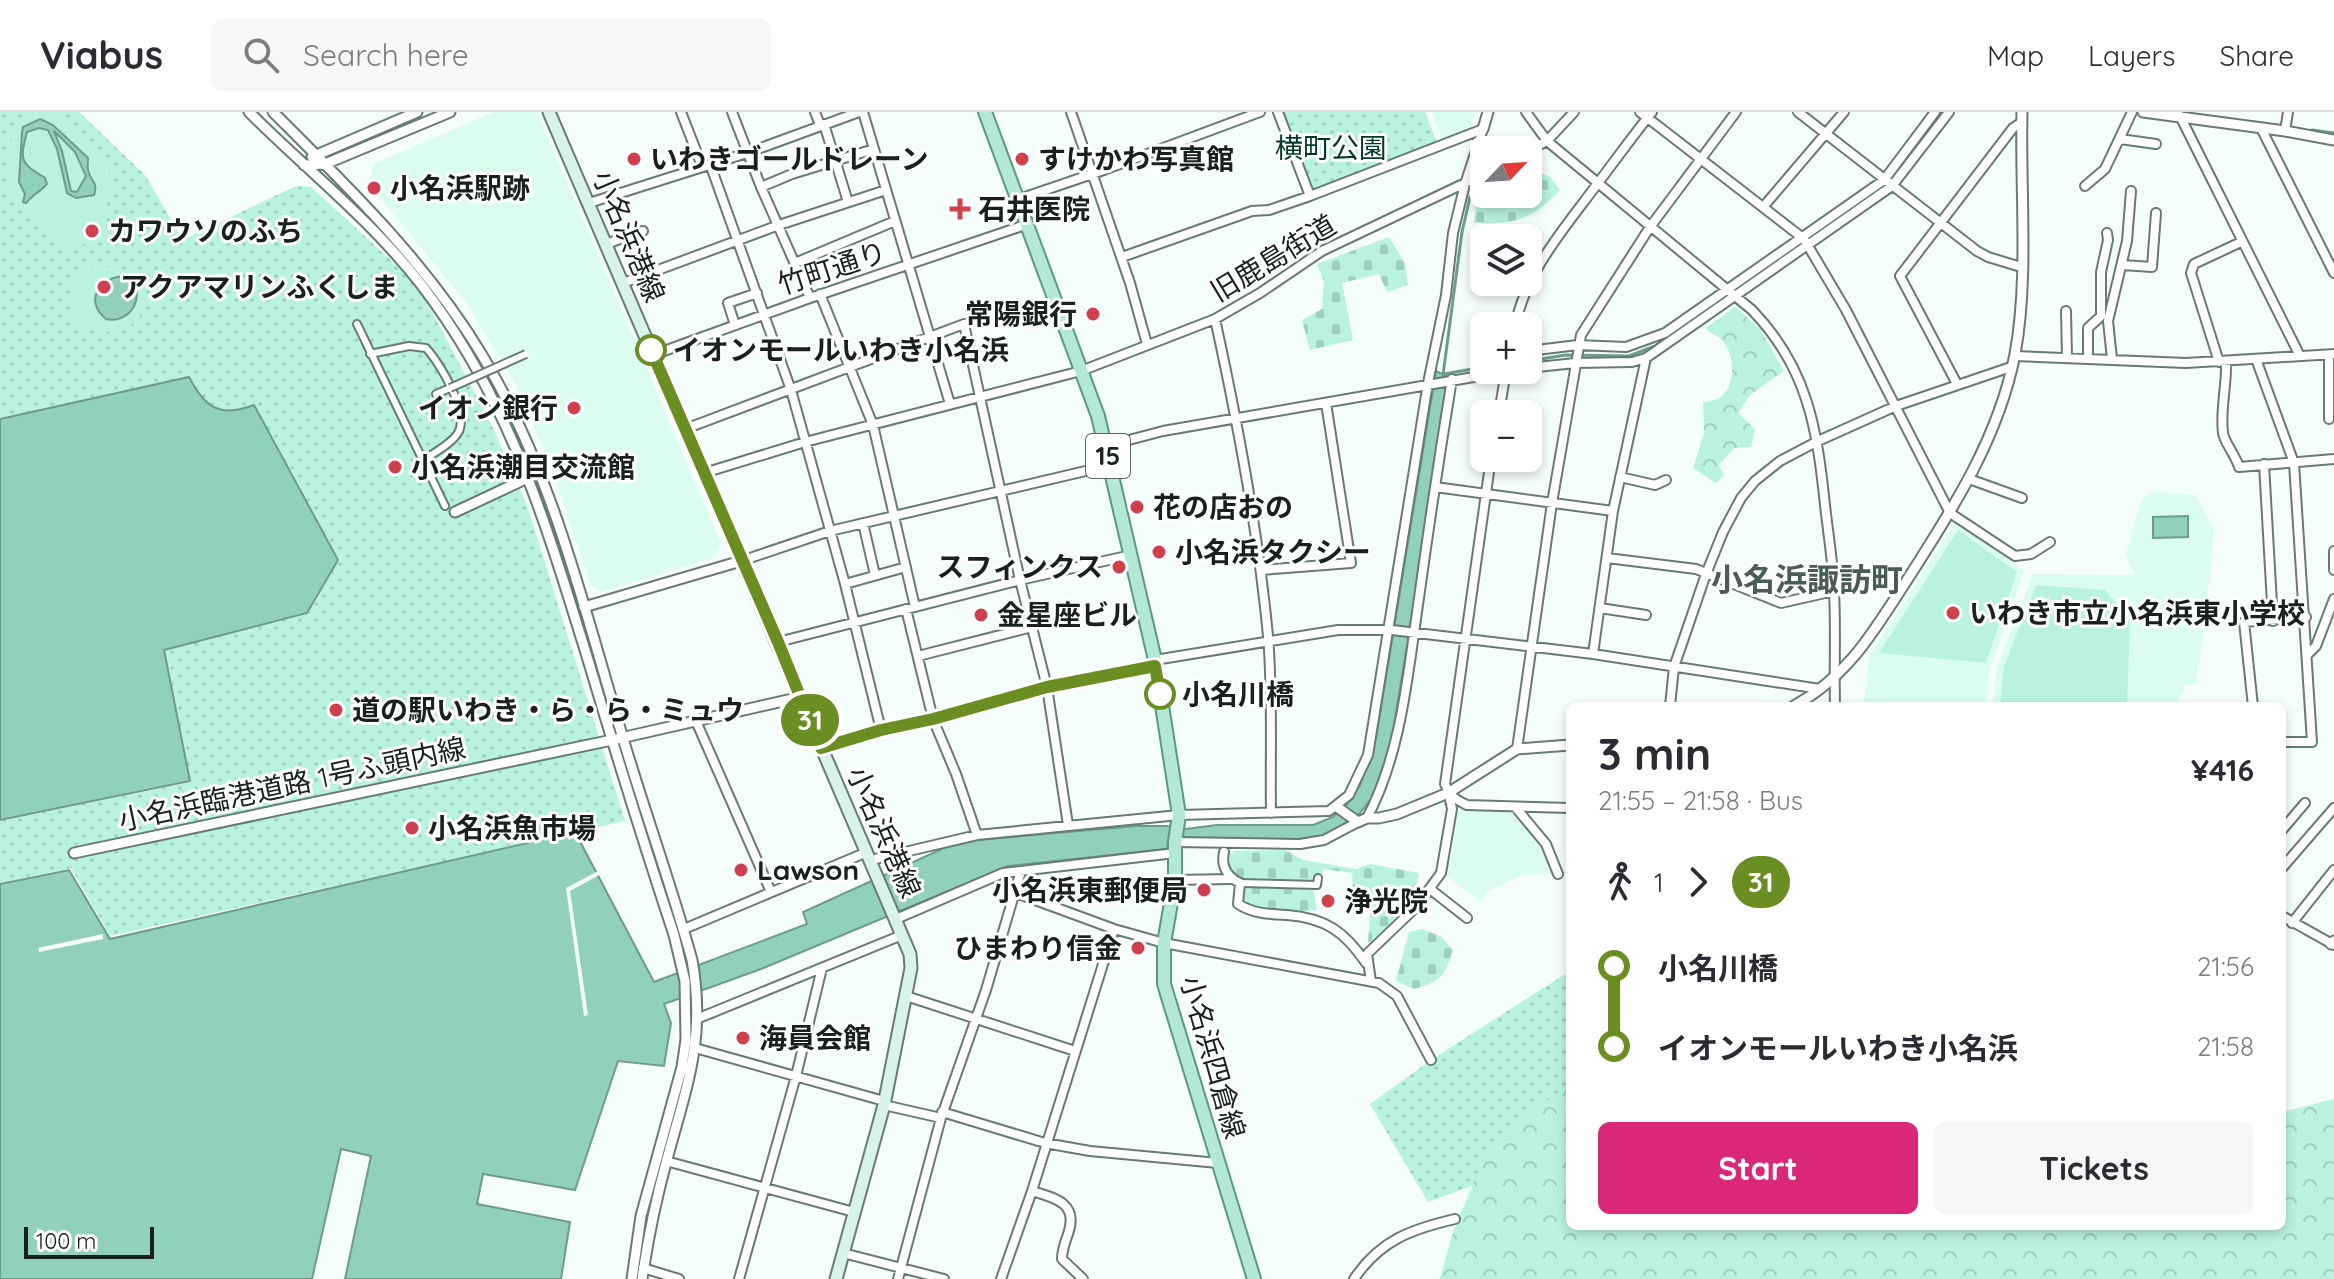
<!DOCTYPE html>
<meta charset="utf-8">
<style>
:root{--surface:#fff;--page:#f7f7f7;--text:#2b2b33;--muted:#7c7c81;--line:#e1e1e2;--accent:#db2777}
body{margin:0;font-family:Quicksand,"Noto Sans JP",sans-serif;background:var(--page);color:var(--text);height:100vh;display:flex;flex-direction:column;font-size:30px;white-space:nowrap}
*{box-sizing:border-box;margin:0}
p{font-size:26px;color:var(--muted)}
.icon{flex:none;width:44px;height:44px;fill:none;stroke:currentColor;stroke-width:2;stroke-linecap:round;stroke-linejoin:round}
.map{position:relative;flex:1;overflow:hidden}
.details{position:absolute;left:1566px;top:590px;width:720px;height:528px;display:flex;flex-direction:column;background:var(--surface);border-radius:12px;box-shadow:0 4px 12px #0003}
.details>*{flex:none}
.badge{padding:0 16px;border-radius:26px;font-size:28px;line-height:52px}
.needle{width:52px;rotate:65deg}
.tools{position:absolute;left:1470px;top:24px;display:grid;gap:16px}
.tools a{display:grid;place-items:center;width:72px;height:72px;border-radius:12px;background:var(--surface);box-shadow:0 4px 12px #0003;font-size:40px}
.scale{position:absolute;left:24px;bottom:20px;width:130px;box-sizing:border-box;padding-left:8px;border:4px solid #18211d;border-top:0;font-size:22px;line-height:28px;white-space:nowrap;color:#18211d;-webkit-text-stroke:6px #fff;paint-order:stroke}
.map>.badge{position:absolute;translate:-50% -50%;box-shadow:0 0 0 4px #fff}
.legs{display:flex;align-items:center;gap:12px;height:88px;padding:0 32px;font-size:26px}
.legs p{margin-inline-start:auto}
.overview{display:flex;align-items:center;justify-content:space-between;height:136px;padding:0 32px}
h1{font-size:44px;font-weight:700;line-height:60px}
.action{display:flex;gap:16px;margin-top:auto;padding:16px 32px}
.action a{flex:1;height:92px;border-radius:12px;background:var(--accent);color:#fff;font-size:32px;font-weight:700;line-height:92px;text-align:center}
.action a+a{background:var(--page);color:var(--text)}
ul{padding:0 32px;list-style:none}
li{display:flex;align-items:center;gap:28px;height:80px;font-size:30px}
li i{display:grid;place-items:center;width:12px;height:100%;margin:0 10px;background:currentColor}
li i::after{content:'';width:20px;height:20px;margin:-10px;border:6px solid;border-radius:50%;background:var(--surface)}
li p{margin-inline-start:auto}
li:first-child i{background:linear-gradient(#0000 50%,currentColor 0)}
li:last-child i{background:linear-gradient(currentColor 50%,#0000 0)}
header{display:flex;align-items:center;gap:48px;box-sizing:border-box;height:112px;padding:0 40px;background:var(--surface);border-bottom:2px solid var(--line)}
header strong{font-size:38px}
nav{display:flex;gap:44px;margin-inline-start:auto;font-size:28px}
.search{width:560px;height:72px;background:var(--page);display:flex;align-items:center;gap:20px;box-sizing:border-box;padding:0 28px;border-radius:12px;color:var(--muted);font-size:30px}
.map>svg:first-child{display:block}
.built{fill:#dbfdef}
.grass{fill:url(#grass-dots)}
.forest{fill:url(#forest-crowns)}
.cemetery{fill:url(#cemetery-stones)}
.garden{fill:#b9f3dd}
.water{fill:#91d0b9;stroke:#6d9c8a;stroke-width:2;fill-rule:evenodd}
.pier{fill:#f4fefa}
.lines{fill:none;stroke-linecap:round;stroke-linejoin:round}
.stream{stroke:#6d9c8a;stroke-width:3}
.pedestrian-casing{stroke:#667c73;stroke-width:10}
.minor-casing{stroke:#667c73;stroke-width:12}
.tertiary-casing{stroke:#667c73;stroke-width:13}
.secondary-casing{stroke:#667c73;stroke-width:15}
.primary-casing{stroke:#5c9882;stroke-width:16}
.pedestrian{stroke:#fff;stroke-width:6}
.minor{stroke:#fff;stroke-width:8}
.tertiary{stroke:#fff;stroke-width:9}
.secondary{stroke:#d9f3ea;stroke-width:11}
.primary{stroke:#b3e8d5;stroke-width:12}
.pedestrian-bridge-casing{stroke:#667c73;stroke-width:10;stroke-linecap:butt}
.pedestrian-bridge{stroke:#fff;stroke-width:6}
.line-1-casing{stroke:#fff;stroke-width:18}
.line-1{stroke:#6b8e23;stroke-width:12}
.poi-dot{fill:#cf3f4e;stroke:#fff;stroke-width:3}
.stop-1-dot{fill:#fff;stroke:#6b8e23;stroke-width:4}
.labels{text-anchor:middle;stroke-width:6;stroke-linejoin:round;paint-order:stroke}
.shield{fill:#fff;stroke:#5d6461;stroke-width:2}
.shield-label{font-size:26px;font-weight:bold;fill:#18211d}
.park-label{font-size:28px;fill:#003829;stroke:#fff}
.poi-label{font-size:28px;font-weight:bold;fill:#18211d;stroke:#fff;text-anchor:start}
.street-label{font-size:28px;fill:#18211d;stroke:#fff}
.stop-label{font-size:28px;font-weight:bold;fill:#18211d;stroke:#fff;text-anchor:start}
.quarter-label{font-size:32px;font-weight:bold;fill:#485e55;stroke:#fff}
</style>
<header>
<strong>Viabus</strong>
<div class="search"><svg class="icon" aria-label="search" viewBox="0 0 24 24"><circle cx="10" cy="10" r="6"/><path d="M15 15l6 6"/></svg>Search here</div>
<nav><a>Map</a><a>Layers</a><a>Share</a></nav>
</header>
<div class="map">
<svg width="2334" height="1167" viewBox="0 0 2334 1167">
<defs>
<pattern id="grass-dots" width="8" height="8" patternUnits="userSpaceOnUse" patternTransform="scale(2)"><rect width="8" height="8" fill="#b9f3dd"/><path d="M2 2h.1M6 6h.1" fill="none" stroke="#9ed0bd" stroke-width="1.8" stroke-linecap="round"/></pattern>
<pattern id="forest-crowns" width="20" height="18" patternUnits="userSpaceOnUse" patternTransform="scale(2)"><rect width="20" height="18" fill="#b9f3dd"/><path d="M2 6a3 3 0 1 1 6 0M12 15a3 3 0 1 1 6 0" fill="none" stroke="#9ed0bd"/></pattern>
<pattern id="cemetery-stones" width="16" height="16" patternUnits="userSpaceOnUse" patternTransform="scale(2)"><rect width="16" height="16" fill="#b9f3dd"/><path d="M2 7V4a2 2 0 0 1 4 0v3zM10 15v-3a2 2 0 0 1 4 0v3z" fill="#9ed0bd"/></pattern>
</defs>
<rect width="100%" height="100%" fill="#f4fefa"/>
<path class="built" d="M494 0H537L721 431 715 445 601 480 590 472 553 359 516 273 466 190 370 74 373 52Z
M1431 0H1476L1470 15 1442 27Z
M2150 379 2195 383 2215 420 2197 572 2185 574 2176 594H1993L1997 556 2033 462 2134 463 2126 442 2140 392Z
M1957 409 2024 459 1990 557 1986 594H1863L1870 543Z
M1463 696 1517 700 1546 734 1556 762 1522 763 1486 780 1481 789 1445 763 1452 741 1458 698Z"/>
<path class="grass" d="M0 0H79L145 63 183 128 296 74 311 75 418 173 494 318 527 393 625 709 110 824 71 756 0 771V709L191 670 162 538 307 501 338 448 254 293C220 305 206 295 189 265L0 307Z
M1281 0H1425L1437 31 1313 80 1310 78Z
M1570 859V1038L1428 1090 1370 992 1431 948Z"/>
<path class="forest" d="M1735 195 1760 217 1784 259 1750 283 1738 301 1755 317 1751 335 1734 336 1719 353 1724 363 1716 371 1693 356 1704 321 1703 291C1708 289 1718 288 1722 284 1736 271 1735 242 1722 228 1716 222 1711 223 1706 216Z
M1570 972V1114H2282V1000L2334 987V1167H1440L1453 1120 1482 1051 1525 1004Z"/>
<path class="cemetery" d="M1528 54 1550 65 1560 78C1532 108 1513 113 1473 111L1482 68 1484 67V82H1528Z
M1389 125 1405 151 1408 173 1387 180 1379 162 1342 171 1353 228 1310 238 1302 208 1322 197 1324 170 1317 152Z
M1285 738 1303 748 1356 757 1370 752 1419 761 1412 791 1368 832 1371 781 1353 778 1352 761 1323 757 1321 771 1313 776 1317 798C1292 800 1262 804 1241 791V766L1230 757V742L1235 739Z
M1422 817 1442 825 1453 838C1444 865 1442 869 1414 877L1396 869 1409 820Z"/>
<path class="garden" d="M40 0 63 3 105 49 116 78 110 82C104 103 103 110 120 123L119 126 63 136C58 110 26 111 13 91 5 79 8 22 17 12 23 6 32 3 40 0Z
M100 154 132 158C142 167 147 178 145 192 142 211 119 223 101 219 88 217 77 211 64 210L73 192 76 157Z
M1958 418 2017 460 1986 551 1879 541Z
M2036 473 2105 478 2130 510 2127 594H2000L2004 554Z"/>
<path class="water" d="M40 7 53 13 88 46C88 50 87 54 88 57 89 68 99 70 94 83L76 86 67 81 57 37 48 18 39 16 27 20C19 50 21 51 45 66L47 72C43 78 33 82 26 91L23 90 25 82 19 70 22 20 23 15ZM54 19 75 40 86 64 77 80 71 79 62 39Z
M125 164C150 180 131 213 106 207 83 188 100 165 125 164Z
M1436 259 1451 266 1394 613 1382 669 1373 685 1360 701 1332 721 1309 728H1168L1167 737 1008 754 761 857 664 892 671 911 664 954 618 949 575 1078 483 1062 477 1092 570 1110 561 1167H345L371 1044 341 1037 312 1167H0V772L69 758 110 827 575 720 654 870 807 812 803 800 944 736 977 728 1136 714H1166L1186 717 1217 713H1313L1333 705 1347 692 1360 673 1376 626Z
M189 265C205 296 220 306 254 293L338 448 307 501 164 538 190 669 0 708V307Z
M2188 404V425L2153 426V405Z"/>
<path class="pier" d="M600 758 601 762 570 779 588 903 584 904 566 776Z
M103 822V827L39 840 38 836Z"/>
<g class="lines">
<path class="stream" d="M2312 18 2334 21
M1889 70 1943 0
M1528 249 1566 243 1629 244 1655 234 1687 213
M1444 262 1484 255
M1443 263 1462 120 1470 85"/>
<g class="pedestrian-casing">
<path id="pedestrian" d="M357 212 445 394
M370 242 409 234 426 236C440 251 470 301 458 321 451 332 434 341 423 348
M436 282 450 276
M1240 771 1317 773 1318 766"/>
</g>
<g class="minor-casing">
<path id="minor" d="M681 0 702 54
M732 0 761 75 810 186
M815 0 820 13
M863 0 950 292
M1071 0 1130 171 1147 232
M1278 0 1310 84
M1526 0 1547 29 1752 198C1808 256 1817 317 1825 393 1828 421 1833 450 1834 478 1836 516 1834 556 1835 594
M1640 0 1804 127 1846 198 1950 401 2015 444 2031 442 2050 430
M1798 0 1977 139 1988 145 2021 155
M2180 4 2300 244
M824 12 848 90
M2261 16 2334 161
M2285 19 2288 0
M2120 27 2156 32
M1528 39 1547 29 1574 0
M710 52 791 278 845 472 881 618
M2085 74 2105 57 2132 0
M761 75 792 62 874 37
M1016 88 1104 58 1260 0
M589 91 747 41 859 0
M1764 94 1844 0
M606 132 643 119
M1122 145 1252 99 1269 98 1310 84 1483 17
M795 151 895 109
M2122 153 2152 155 2156 101
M623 171 779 113 886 78
M820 182 873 313 915 495
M2066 199 2067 246
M1215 207C1238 312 1258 417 1268 524 1273 583 1270 642 1271 701
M735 213 728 191 757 181
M1515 214C1526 160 1563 118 1595 75 1614 50 1632 25 1652 0
M1528 239 1578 233 1626 235 1665 221 1884 68 1935 0
M653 243 810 186 1025 113
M2329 243V307
M2015 244 2186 251 2334 242
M2088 247V216L2101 204V160L2108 128 2107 121
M2112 247 2108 209 2127 129 2131 79
M2256 247 2294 351 2312 630H2282
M2219 250 2191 161 2194 152 2241 130
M2226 250C2227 273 2220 298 2223 321 2224 330 2235 342 2239 355L2334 347
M1528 256 1575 251 1632 250 1646 246 1892 74 1949 0
M1957 272 1900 164 2013 16 2022 10
M1499 302 1506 258
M685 317 964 212 1020 468 1047 575 1068 713
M1106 334 1163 319 1514 258
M1491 346 1445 672C1450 684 1456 688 1467 693L1570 696
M2264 352 2273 509
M704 361 805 330 1081 259 1215 207 1260 181 1322 139 1484 62
M1620 365 1655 373 1666 368
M1969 367 2022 386
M1435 375 1613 399
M863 411 875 463
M2334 439V458
M1607 446 1696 457 1781 491 1834 479
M741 449 830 419 1111 353
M1261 458 1351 451 1326 291
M845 472 906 455
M1600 496 1646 503
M906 497 933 607 956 662 977 723
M778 530 1020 468 1131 443
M1593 542 1613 399 1646 246
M2308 542 2316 534 2334 487
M918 544 1032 515
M1155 548 1338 518H1392L1593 542 1820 577
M1670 594 1674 555 1706 462 1723 420 1741 386 1755 369 1780 349 1818 329 1896 294 2011 255
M2253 594 2244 510 2306 505
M696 609 771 780
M821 636 881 618 933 607 1047 575 1155 554
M1517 637 1552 391 1581 223 1650 115 1736 0
M1516 696 1546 732 1558 762
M1367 706C1402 640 1408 560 1419 486 1429 413 1440 340 1452 267
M2282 718 2305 691
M1175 730 1300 732 1324 728 1358 710
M1224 740C1221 754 1227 765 1240 771L1238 792C1254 802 1269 802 1287 803 1326 806 1345 820 1366 851
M871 748 977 723 1179 703 1329 699 1349 683 1368 643 1428 271 1446 183 1453 121 1465 72 1483 17
M2282 756 2334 696
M1175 768 1231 767
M1430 777 1467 806
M1016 781 1114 817
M2282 804 2334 833
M896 807 1003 761 1175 741
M2292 811 2334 758
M684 817 867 740
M1371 869 1367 842 1416 795 1441 761 1452 697 1449 682
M906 884 1075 939
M699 906 902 823
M695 936 884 989
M884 993 941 1006
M942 1000 1045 1031 1090 1039 1218 1051
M666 1049 854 1100
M1032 1079C1055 1086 1079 1091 1068 1122 1065 1130 1062 1138 1062 1147L1083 1167
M843 1141 944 1167
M643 1156 679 1167
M739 1167 796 964 822 856
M898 1167 941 1006 986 878 1021 759
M1001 1167 1032 1079 1114 817 1164 831 1379 871 1397 884 1431 948
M1354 1167C1380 1128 1412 1117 1455 1107"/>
</g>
<g class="tertiary-casing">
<path id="tertiary" d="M249 0C306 57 370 107 420 171 511 289 546 412 589 551 616 642 644 732 674 823L685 869 686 928 682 955 641 1104 632 1167
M273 0C349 76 426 150 482 243 553 361 583 493 622 623 644 698 671 772 692 848 706 926 687 973 667 1047 656 1087 648 1126 642 1167
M2143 0 2285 19 2334 28
M1483 17 1488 0
M312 45 417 0
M304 53 325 52 450 0
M455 400 534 363
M584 495 741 449
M1794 594C1850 563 1875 517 1909 465 1954 395 1999 325 2015 242 2029 167 2020 77 2022 0
M1337 695 1358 710 1367 706H1379L1397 702 1448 681 1517 637 1570 633
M74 741 612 628 801 585
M2331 832 2334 829"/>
</g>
<g class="secondary-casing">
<path id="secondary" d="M549 0 910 842 911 856 884 993 836 1167"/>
</g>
<g class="primary-casing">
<path id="primary" d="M985 0 1098 304 1155 548 1179 703 1175 730V768L1164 831V872L1254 1167"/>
</g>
<use href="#pedestrian" class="pedestrian"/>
<use href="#minor" class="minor"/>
<use href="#tertiary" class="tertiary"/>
<use href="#secondary" class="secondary"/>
<use href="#primary" class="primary"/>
<g class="pedestrian-bridge-casing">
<path id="pedestrian-bridge" d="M450 276 526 242"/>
</g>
<use href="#pedestrian-bridge" class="pedestrian-bridge"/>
</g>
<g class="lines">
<g class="line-1-casing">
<path id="line-1" d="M651 238 778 530 821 636 881 618 933 607 1047 575 1155 554 1160 582"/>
</g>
<use href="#line-1" class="line-1"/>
</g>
<g class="poi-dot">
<circle cx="634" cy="47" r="8"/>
<circle cx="1022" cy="47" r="8"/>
<circle cx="374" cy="76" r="8"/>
<path d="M956 85h8v8h8v8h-8v8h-8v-8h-8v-8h8z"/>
<circle cx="92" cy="119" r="8"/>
<circle cx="104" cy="175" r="8"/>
<circle cx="1093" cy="202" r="8"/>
<circle cx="574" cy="296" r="8"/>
<circle cx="395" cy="355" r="8"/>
<circle cx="1137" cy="395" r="8"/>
<circle cx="1159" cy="440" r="8"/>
<circle cx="1119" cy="455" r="8"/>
<circle cx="1953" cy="501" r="8"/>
<circle cx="981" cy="503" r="8"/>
<circle cx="336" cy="598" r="8"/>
<circle cx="412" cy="716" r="8"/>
<circle cx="741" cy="758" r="8"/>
<circle cx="1204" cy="778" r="8"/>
<circle cx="1328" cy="789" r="8"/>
<circle cx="1138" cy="836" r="8"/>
<circle cx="743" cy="926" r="8"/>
</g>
<g class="stop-1-dot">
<circle cx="651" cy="238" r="14"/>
<circle cx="1160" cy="582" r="14"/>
</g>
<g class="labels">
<rect class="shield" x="1086" y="322" width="44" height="44" rx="6"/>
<g class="shield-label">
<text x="1108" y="353">15</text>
</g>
<g class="park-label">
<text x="1331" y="46">横町公園</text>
</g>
<g class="poi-label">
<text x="650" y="57">いわきゴールドレーン</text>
<text x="1038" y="57">すけかわ写真館</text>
<text x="390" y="86">小名浜駅跡</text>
<text x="978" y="107">石井医院</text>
<text x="108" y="129">カワウソのふち</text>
<text x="120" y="185">アクアマリンふくしま</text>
<text x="1077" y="212" text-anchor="end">常陽銀行</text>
<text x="558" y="306" text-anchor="end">イオン銀行</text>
<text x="411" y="365">小名浜潮目交流館</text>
<text x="1153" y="405">花の店おの</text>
<text x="1175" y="450">小名浜タクシー</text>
<text x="1103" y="465" text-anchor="end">スフィンクス</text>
<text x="1969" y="511">いわき市立小名浜東小学校</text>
<text x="997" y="513">金星座ビル</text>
<text x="352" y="608">道の駅いわき・ら・ら・ミュウ</text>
<text x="428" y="726">小名浜魚市場</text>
<text x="757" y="768">Lawson</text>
<text x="1188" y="788" text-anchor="end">小名浜東郵便局</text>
<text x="1344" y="799">浄光院</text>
<text x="1122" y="846" text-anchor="end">ひまわり信金</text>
<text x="759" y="936">海員会館</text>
</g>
<g class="street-label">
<text transform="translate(629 124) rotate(67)" y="10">小名浜港線</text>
<text transform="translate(1273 146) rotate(-31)" y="10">旧鹿島街道</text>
<text transform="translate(832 156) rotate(-18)" y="10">竹町通り</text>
<text transform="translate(292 672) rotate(-12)" y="10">小名浜臨港道路 1号ふ頭内線</text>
<text transform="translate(884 720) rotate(66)" y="10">小名浜港線</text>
<text transform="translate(1213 945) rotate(74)" y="10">小名浜四倉線</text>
</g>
<g class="stop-label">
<text x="673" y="248">イオンモールいわき小名浜</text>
<text x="1182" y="592">小名川橋</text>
</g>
<g class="quarter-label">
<text x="1807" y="479">小名浜諏訪町</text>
</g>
</g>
</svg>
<div class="tools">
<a><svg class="needle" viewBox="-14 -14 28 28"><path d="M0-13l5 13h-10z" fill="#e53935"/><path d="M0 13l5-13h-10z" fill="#7c7c81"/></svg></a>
<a><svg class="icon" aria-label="layers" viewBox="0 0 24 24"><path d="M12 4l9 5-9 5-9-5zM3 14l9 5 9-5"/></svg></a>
<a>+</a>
<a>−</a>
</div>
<div class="scale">100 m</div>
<b class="badge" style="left:810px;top:608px;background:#6b8e23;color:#fff">31</b>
<section class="details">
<div class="overview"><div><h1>3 min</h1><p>21:55 – 21:58 · Bus</p></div><b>¥416</b></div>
<div class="legs"><svg class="icon" aria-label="walk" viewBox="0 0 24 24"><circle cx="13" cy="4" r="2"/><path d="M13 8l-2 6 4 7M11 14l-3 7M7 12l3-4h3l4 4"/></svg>1<svg class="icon" aria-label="forward" viewBox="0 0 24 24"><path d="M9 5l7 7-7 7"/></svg><b class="badge" style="background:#6b8e23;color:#fff">31</b></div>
<ul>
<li><i style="color:#6b8e23"></i><b>小名川橋</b><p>21:56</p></li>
<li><i style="color:#6b8e23"></i><b>イオンモールいわき小名浜</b><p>21:58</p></li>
</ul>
<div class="action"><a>Start</a><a>Tickets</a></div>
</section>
</div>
